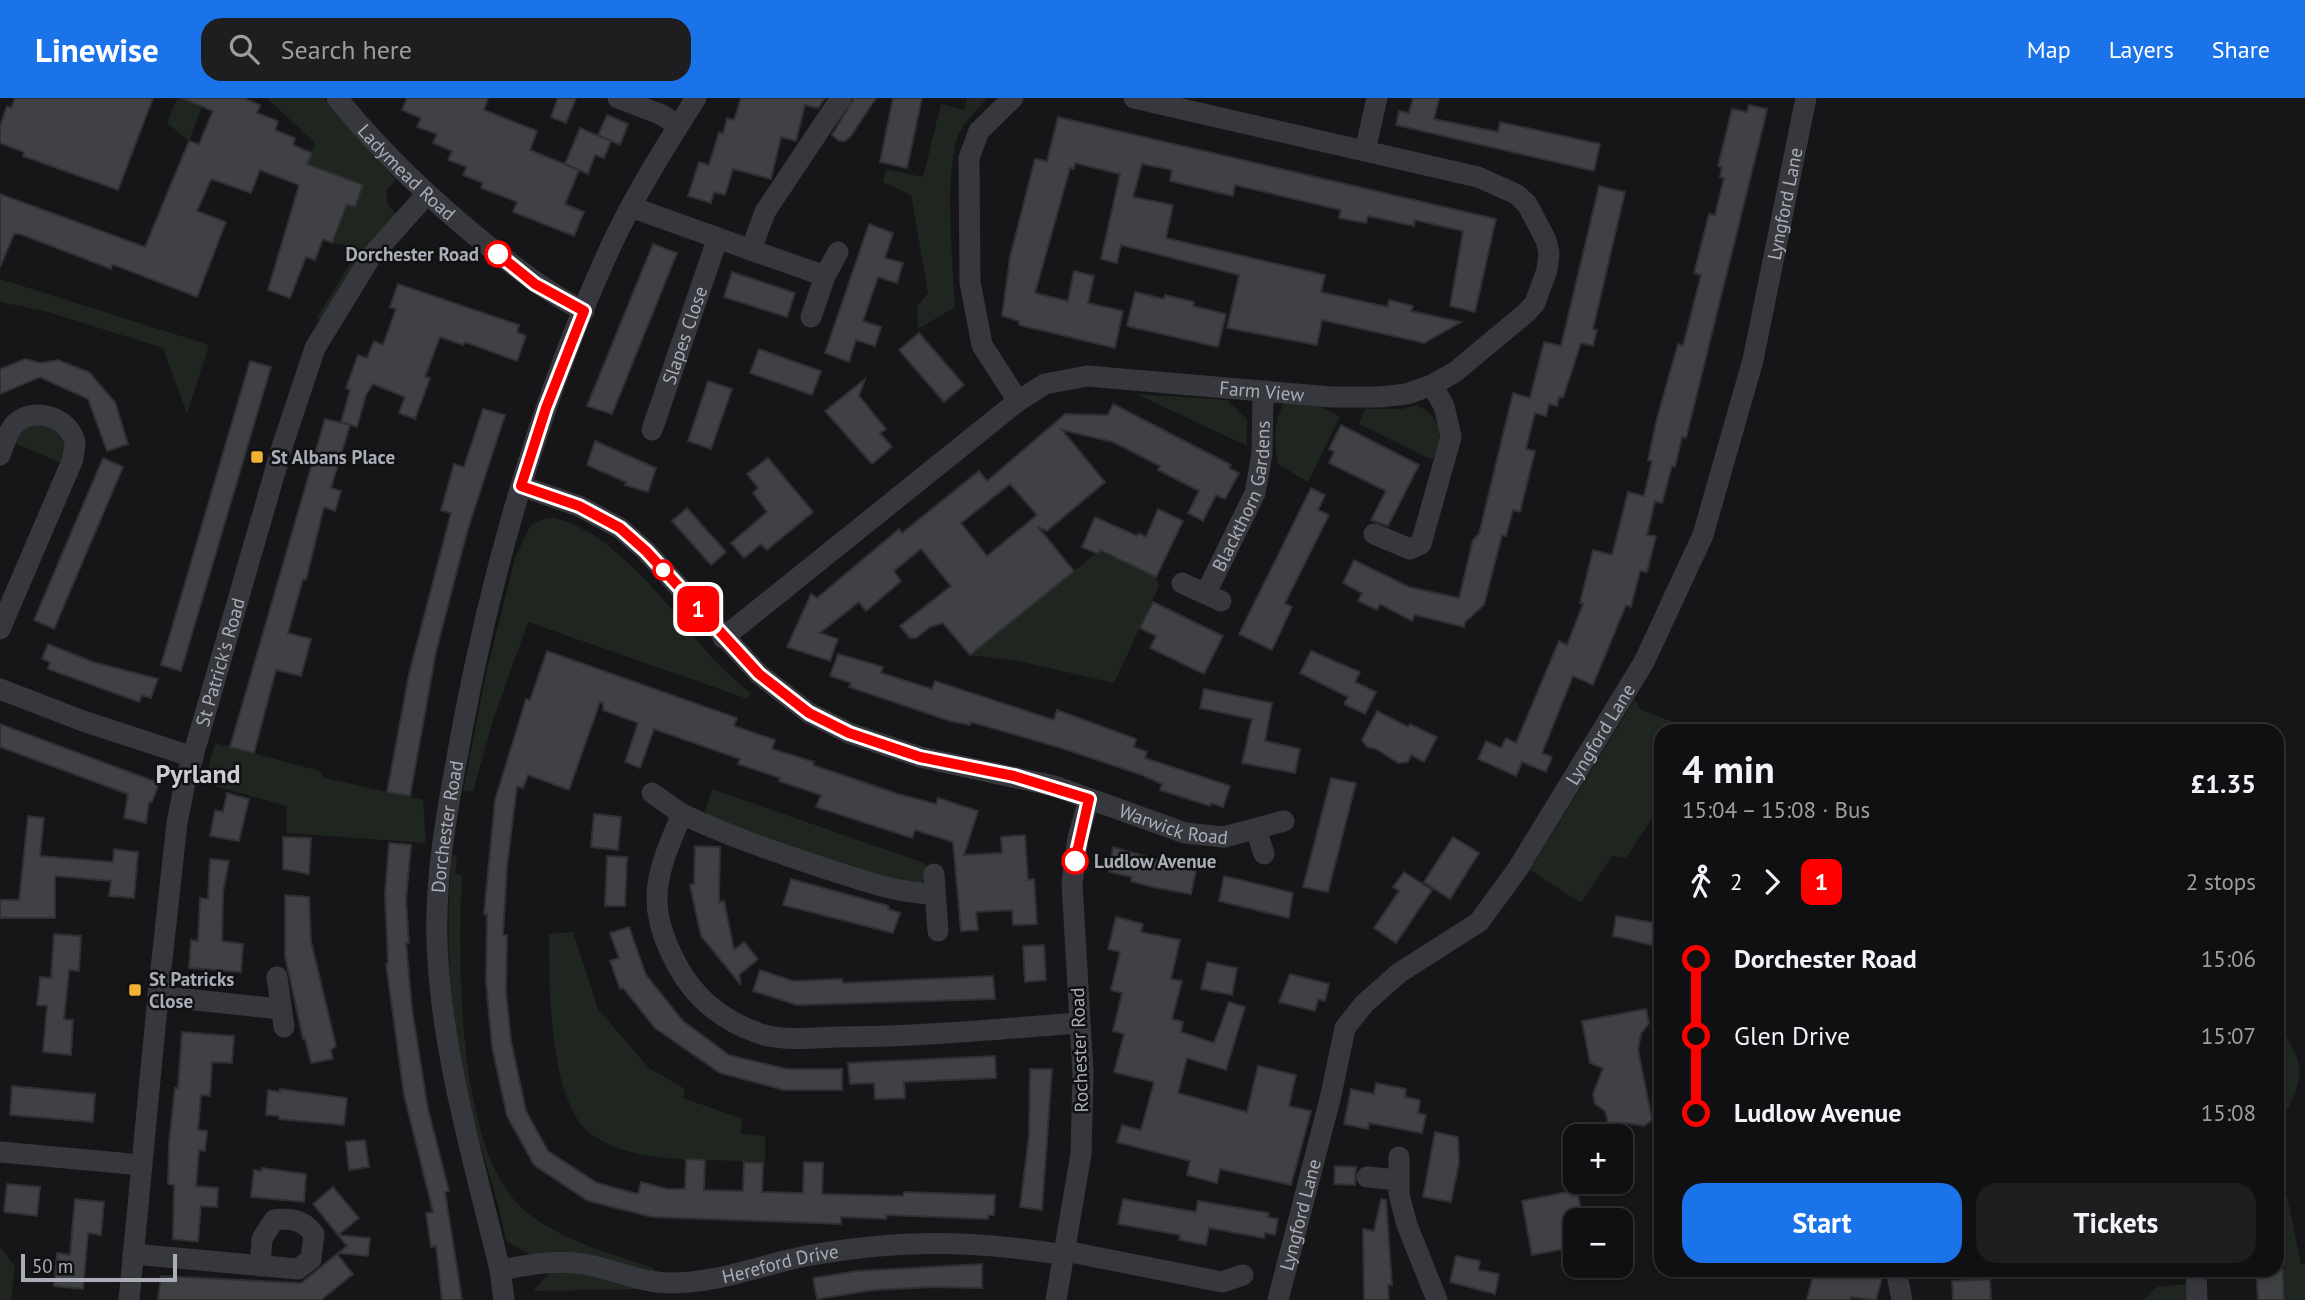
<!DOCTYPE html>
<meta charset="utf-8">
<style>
:root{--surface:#101012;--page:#1e1e20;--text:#f1f3f6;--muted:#9c9d9f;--line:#303032;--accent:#1a73e8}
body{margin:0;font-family:"PT Sans",sans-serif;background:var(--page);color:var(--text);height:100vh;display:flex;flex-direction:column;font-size:26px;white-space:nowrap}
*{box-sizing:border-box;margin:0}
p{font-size:23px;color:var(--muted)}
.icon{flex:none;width:38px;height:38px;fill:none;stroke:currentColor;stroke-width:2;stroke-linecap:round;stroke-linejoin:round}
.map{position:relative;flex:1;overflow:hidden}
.sheet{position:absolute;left:1654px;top:626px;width:630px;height:553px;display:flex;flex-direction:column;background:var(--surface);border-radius:21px;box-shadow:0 2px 5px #0004,0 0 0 2px var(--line)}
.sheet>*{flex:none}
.badge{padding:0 14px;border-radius:10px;font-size:24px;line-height:46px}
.fabs{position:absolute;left:1563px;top:1026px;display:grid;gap:14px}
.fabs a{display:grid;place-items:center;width:70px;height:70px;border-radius:14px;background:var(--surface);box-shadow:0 2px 5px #0004,0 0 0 2px var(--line);font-size:35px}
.scale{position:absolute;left:21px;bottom:18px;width:156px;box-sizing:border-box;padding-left:7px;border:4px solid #a8adb8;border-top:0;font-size:19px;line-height:24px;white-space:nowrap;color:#a8adb8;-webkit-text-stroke:5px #111113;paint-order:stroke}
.map>.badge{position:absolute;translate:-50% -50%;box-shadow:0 0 0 4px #fff}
.legs{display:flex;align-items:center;gap:10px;height:77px;padding:0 28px;font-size:23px}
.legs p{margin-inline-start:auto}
.headline{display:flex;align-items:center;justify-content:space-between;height:119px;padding:0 28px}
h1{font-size:38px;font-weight:600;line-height:52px}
.primary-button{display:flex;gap:14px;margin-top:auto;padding:14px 28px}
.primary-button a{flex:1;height:80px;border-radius:21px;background:var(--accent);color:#fff;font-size:28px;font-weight:600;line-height:80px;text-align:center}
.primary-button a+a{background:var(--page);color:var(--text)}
ul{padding:0 28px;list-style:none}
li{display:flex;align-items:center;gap:24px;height:77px;font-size:26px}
li i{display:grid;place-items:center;width:10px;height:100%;margin:0 9px;background:currentColor}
li i::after{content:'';width:18px;height:18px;margin:-9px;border:5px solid;border-radius:50%;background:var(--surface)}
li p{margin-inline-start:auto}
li:first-child i{background:linear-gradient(#0000 50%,currentColor 0)}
li:last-child i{background:linear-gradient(currentColor 50%,#0000 0)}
header{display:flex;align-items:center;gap:42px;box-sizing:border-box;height:98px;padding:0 35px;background:var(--accent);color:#fff}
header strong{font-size:33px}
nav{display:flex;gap:38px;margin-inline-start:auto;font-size:24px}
.search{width:490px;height:63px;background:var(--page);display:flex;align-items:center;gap:18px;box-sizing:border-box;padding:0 24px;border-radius:21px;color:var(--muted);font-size:26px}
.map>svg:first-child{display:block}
.green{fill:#1e261f}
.building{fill:#404145;stroke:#303034;stroke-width:2;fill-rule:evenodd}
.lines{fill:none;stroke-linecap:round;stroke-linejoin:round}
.minor{stroke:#37383d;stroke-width:21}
.line-1-casing{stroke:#fff;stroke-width:16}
.line-1{stroke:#f00;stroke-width:10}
.stop-1-dot{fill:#fff;stroke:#f00;stroke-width:3.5}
.poi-dot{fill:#f2b134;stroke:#111113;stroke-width:2.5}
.labels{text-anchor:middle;stroke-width:5;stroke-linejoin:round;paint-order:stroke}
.street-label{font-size:19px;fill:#a8adb8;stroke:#111113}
.stop-label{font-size:19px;font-weight:bold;fill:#a8adb8;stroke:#111113;text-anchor:end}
.poi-label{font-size:19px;font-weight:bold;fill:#a8adb8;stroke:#111113;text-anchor:start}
.district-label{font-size:26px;font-weight:bold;fill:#c9ccd4;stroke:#111113}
</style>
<header>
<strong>Linewise</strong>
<div class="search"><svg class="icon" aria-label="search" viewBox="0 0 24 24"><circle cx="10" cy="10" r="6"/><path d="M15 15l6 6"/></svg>Search here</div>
<nav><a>Map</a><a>Layers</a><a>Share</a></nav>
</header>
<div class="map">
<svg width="2305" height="1202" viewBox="0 0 2305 1202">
<rect width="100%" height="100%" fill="#161618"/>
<path class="green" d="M177 0H205L189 43 167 25Z
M267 0H324L396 82 387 92V106L397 117 324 224 317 220 359 150 332 145 347 106 355 109 363 87 307 66 315 45Z
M967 0H987C978 11 967 21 960 34 943 69 953 167 955 209L918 231 917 209 928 195 911 97 883 84 886 71 923 79 941 6 964 12Z
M0 181 209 247 187 316 163 250 45 213 0 204Z
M1136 296 1227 302 1247 321V348Z
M1284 305H1314L1340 319 1308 384 1278 366C1274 344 1273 325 1284 305Z
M1416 307C1440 317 1443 336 1438 360H1428L1359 326 1365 311H1402Z
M40 325C64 336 68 339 63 366L12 344 25 328Z
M553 420C613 432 670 510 707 554 720 569 735 582 750 595L748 601 528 524 492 625 473 694 463 693 486 576 515 460 530 428 543 421Z
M1099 453 1156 479 1159 488 1114 585 1018 563 970 557Z
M1635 601 1641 612 1687 629 1686 633 1661 634V707L1626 760 1612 758 1581 805 1530 772Z
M215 645 320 673 324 680 423 702 426 745 287 735V708L204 685Z
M712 691 924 765 928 769 922 787 919 789 839 766 704 717Z
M452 757H457L455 775 462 777C458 860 456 1052 523 1111 558 1141 610 1156 654 1170V1175L551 1155 529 1156 506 1143C498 1096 481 1054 470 1008 450 926 444 840 452 757Z
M573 834 598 911 649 970 685 991 683 1000 743 1021 740 1036 765 1038V1064C717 1061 668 1065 623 1052 613 1049 589 1037 582 1028 549 984 549 889 549 836Z
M2277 939 2287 940C2305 970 2302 979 2288 1011L2280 1010 2277 1006Z
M2287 1098 2301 1166H2305V1202H2285L2284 1167 2277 1163V1100Z
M0 1149 15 1168 11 1202H0Z
M551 1173 578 1174 643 1191 533 1193Z
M2187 1186 2192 1202H2143L2157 1189Z"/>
<path class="building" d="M15 0H153L118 92 23 58 24 54 0 45V28L7 8 11 10Z
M182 0H243L260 7 257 15 278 23 275 32 295 40 293 47 312 55 307 66 363 87 355 109 347 106 332 145 323 141 315 162 306 159 290 200 268 192 299 87 260 72 251 95 211 81 197 113 226 124 197 199 112 166 111 171 20 136H14L0 169V96L145 149 189 43 199 46 213 13Z
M407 0H488L484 12 537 33 530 52 579 72 565 106 584 114 574 138 513 114 517 104 481 90 483 85 463 77 467 69 448 62 452 53 433 45 437 36 417 29 421 20 402 12Z
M558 0H576L566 25 551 19Z
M741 0H825L818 10 805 7 796 43 781 39 771 81 733 71 725 97 714 94 711 105 688 98 699 64 709 67 719 34 723 36 727 20 734 22Z
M854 0H876L851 38 845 43H839L832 37Z
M893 0H922L907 70 880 64Z
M1413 0H1439L1434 21 1498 34 1500 24 1600 46 1594 73 1396 27 1399 13 1409 15Z
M1749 7 1767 11 1763 29 1686 340 1682 339 1675 369 1672 368 1662 405 1655 403 1647 437 1656 438 1647 474 1640 473 1631 509 1626 507 1593 587 1573 578 1542 655 1552 659 1546 674 1522 664 1516 678 1478 661 1486 643 1501 650 1506 640 1516 645 1559 543 1567 547 1583 506 1580 505 1593 452 1612 457 1628 394 1644 398 1652 363 1648 362 1657 320 1678 246 1683 248 1701 177 1694 175 1709 116 1715 117 1724 80 1720 79 1722 69 1718 68 1732 11 1747 14Z
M607 17 628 26 620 47 598 37Z
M1058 19 1496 121 1475 214 1450 208 1463 133 1415 122 1414 128 1368 118 1366 125 1339 120 1341 112 1235 87 1233 98 1170 83 1172 72 1142 66 1133 99 1173 107 1166 140 1325 177 1321 194 1388 209 1389 202 1413 208 1411 213 1461 224 1424 245 1322 222 1317 247 1227 230 1239 177 1121 147 1117 165 1101 161 1120 76 1075 65 1074 71 1070 70 1035 195 1068 203 1074 173 1094 178 1088 205 1123 213 1115 250 1019 227V223L1002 218 1010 159 1035 61 1047 63Z
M580 30 611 43 604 60 595 57 588 76 565 66Z
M1599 88 1625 94 1593 231 1597 232 1593 248 1581 245 1563 300 1559 299 1557 308 1549 306 1546 318 1535 315 1526 351 1535 353 1520 414 1513 412 1506 438 1502 437 1484 507 1465 524 1464 529 1415 517 1412 523 1380 506 1377 512 1358 503 1362 495 1343 485 1354 462 1409 489 1459 500 1473 442 1479 436 1513 295 1530 300 1544 244 1561 248Z
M869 126 893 135 885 160 903 165 897 185 878 179 863 223 881 229 875 248 856 242 849 264 825 255Z
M653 146 677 155 612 316 587 308Z
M732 174 795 195 787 219 724 199Z
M398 186 519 227 517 234 526 238 517 263 465 244 463 247 440 239 425 279 430 280 415 321 399 315 405 299 373 286 366 297 357 329 341 324 350 292 346 290 358 257 367 260 374 243 383 247 396 211 390 209Z
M1135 194 1164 201 1165 197 1194 204 1193 208 1226 216 1218 249 1127 228Z
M919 235 964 287 944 304 899 252Z
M759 251 821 273 812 297 750 275Z
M25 261 41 265 58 262 89 274 115 304 128 346 107 353 88 301 40 279 0 296V271Z
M250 263 271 269 181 573 161 567Z
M865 281 859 298 886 331 880 335 892 349 872 366 825 313Z
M708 283 732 291 711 351 688 343Z
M1113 306 1231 367 1229 370 1239 375 1225 401 1216 397 1203 423 1188 415 1199 393 1158 372 1160 368 1113 344 1062 332 1105 384 1047 433 1038 429 1074 473 970 557 943 525 930 529 916 540H910L900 528 951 488 921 451 894 473 901 483 878 503 866 513 859 504 820 535 838 541 830 563 787 549 811 496 817 500 899 431 902 435 979 373 987 383 1065 316 1108 317ZM1010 386 1037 417 987 458 961 425Z
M483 311 505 317 467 434 436 554 410 698 387 694 409 576 451 415 441 412 454 366 464 369Z
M325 321 350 327 331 390 341 393 335 413 324 409 306 482 303 481 288 535 311 541 301 578 276 572 254 655 230 649Z
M1341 327 1419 367 1388 428 1371 422 1386 393 1329 365 1334 354 1329 351Z
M595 343 656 370 648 394 625 387 626 384 587 367Z
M103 360 123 369 54 531 34 522Z
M768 360 813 414 767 452 761 446 744 460 731 445 767 414 753 395 758 390 747 376Z
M1311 390 1325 397 1318 412 1329 417 1285 505 1292 509 1272 552 1239 536Z
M687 410 726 454 711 467 672 423Z
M1158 411 1183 423 1156 479 1100 452 1098 456 1082 449 1095 419 1137 438 1139 435 1146 439Z
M1153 504 1223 538 1204 576 1150 550 1156 538 1140 530Z
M48 546 93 564 158 581 151 600 142 597 139 604 48 571 50 564 42 561Z
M547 553 737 620 734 628 775 642 772 651 814 664 813 667 898 696 936 706 938 700 978 713 964 757 1002 755 1001 739 1025 737 1028 782 1034 781 1037 826 1013 827 1012 812 976 814 978 832 961 833 953 744 915 732 912 740 816 709 821 697 779 683 780 680 738 666 740 661 654 631 640 670 625 664 638 625 603 612V605L600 604 569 692 528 677 523 690 517 688 507 769 503 837H507L506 892 511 943 526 1013 548 1053 597 1085 638 1096 641 1084 667 1091H685L686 1061 705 1062 704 1092 743 1093 744 1064 763 1065 762 1094 803 1095 804 1064 823 1065 822 1096 903 1098 904 1094 995 1097 994 1117H988V1121L886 1117V1121L841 1119V1126L652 1119 588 1103 534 1067 507 1018 492 949 486 883 487 816H484L495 702 526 601 530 602Z
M1311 553 1360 574 1355 584 1376 594 1365 616 1344 606 1348 599 1300 575Z
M838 556 883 569 881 575 932 591 935 583 1054 622 1057 612 1136 641 1134 649 1147 654 1145 660 1230 688 1223 709 1211 705 1210 708 1160 692 1162 686 1142 677 1058 649 971 624 970 627 950 623 849 589 851 585 830 578Z
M1204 591 1272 605 1265 643 1300 651 1295 675 1242 665 1252 621 1200 610Z
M1377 613 1408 629 1410 626 1437 639 1424 664 1411 657 1408 664 1398 665 1376 651 1367 649 1362 642Z
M0 626 159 685 152 704H149L146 725 124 720 128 696 0 649Z
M1331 680 1356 685 1328 794 1303 789Z
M227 695 249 701 239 743 210 738 215 712 223 714Z
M594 716 621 719 618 752 591 749Z
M28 718 44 720 40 758 113 764 114 751 138 754 134 800 109 798 111 783 55 778V820H0V802H19Z
M283 739 311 740 309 776 283 771Z
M1453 739 1479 755 1450 801 1424 784Z
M389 745 411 747 406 803 409 845H406L412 911 428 1011 449 1093 445 1094 462 1202H442L436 1148 431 1149 426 1115 433 1114 404 997 386 866 388 865 385 796Z
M695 748 720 749 719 804 724 803 734 852 744 844 758 861 739 877 741 887 701 838 690 787 694 786Z
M1113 749 1196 773 1191 796 1152 789 1131 783 1132 779 1109 774Z
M607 758 627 759 625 808H605Z
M210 761 229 763 223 794 222 843 243 846 241 874 189 870 191 842 198 843 200 800 208 801Z
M1404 774 1432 792 1396 845 1374 830 1399 793 1393 789Z
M1224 778 1293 795 1289 820 1219 803Z
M791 781 889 808 888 811 900 815 893 835 783 807Z
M285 797 309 799 311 843 336 948 331 952 333 961 311 965 305 940 303 941 285 858Z
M1616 818 1661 826V849L1613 838Z
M1116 819 1143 826 1141 834 1180 842 1171 881 1182 883 1172 921 1183 924 1181 934 1214 945 1229 904 1245 909 1226 972 1187 960 1178 995 1247 1014 1258 968 1296 977 1289 1008 1311 1013 1291 1087 1220 1071 1217 1085 1187 1077 1190 1063 1117 1044 1122 1027 1141 1032 1154 984 1114 974 1124 936 1113 933 1122 895 1111 892 1120 854 1108 851Z
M629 829 646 877 683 923 729 957 787 971H842V992H784L720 975 655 930 623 890 620 891 610 863 619 860 610 835Z
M54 836 81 838 79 873 69 872 64 921 73 922 71 957 43 954 47 908 37 907 40 879 51 880Z
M1044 847 1046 882 1025 884 1023 848Z
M1207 864 1237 870 1232 897 1201 891Z
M760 872 793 883 842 881 843 885 993 878 995 901 797 907 753 893Z
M1290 876 1329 886 1325 903 1318 901 1315 913 1279 904Z
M1646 911 1649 925 1641 936 1638 951 1652 1022 1644 1028 1627 1025 1609 1029 1605 1013 1595 1006 1593 996 1603 970 1590 965 1582 923Z
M182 934 234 938 232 965 212 964 210 998 201 997 198 1032 207 1033 205 1053 199 1052 196 1088 218 1090 217 1109 201 1108 198 1144 173 1141 174 1087 168 1086 169 1045 175 990H178Z
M995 958 996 980 904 984 905 1000 875 1001 874 985 850 986 848 965Z
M1030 971H1052L1042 1112 1020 1109 1029 1038Z
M1376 985 1406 991 1405 999 1420 1002 1418 1015 1426 1017 1422 1035 1369 1025 1368 1031 1344 1026 1351 991 1374 996Z
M12 988 95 996 93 1024 10 1017Z
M280 991 347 1000 344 1027 279 1021V1018L266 1017 268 992 280 994Z
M1435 1034 1458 1039 1459 1065 1451 1104 1423 1099Z
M365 1042 369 1069 349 1072 346 1044Z
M1335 1068 1356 1069 1355 1087 1334 1086Z
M262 1070 306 1076 304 1104 251 1099 254 1072 262 1073Z
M7 1086 40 1089 37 1118 4 1114Z
M333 1089 359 1120 338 1137 313 1106Z
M1577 1092 1583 1122H1575V1149L1532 1157 1522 1103Z
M75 1101 104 1104 101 1137 88 1135 83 1191 54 1188 57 1155 70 1157Z
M1123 1101 1196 1114 1198 1103 1269 1115 1268 1119 1278 1121 1275 1137 1265 1135 1264 1140 1209 1130 1206 1147 1179 1142 1180 1137 1118 1126Z
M1381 1101 1386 1102 1392 1187H1388L1389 1202H1364L1363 1131 1374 1133Z
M338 1137 370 1140 368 1158 338 1155 347 1148Z
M337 1156 353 1176 321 1202H158L161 1178 301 1185Z
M1456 1158 1480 1163 1478 1172 1499 1176 1495 1196 1450 1184Z
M982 1166V1190L932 1189 874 1192 817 1201 813 1180 857 1173Z
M1814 1172H1852L1882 1180 1876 1202 1851 1199 1850 1202H1807Z
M2256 1172H2283L2284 1202H2258Z
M1990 1181 1991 1202H1953L1952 1183Z"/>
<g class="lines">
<g class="minor">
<path id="s1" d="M337 0C381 54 428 99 482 143 515 169 546 194 584 213"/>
<path d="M618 0 662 17 678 28"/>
<path id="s2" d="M1013 0 979 33 969 60 970 184 982 247 1018 303 1045 286 1087 278 1332 299H1379L1407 296 1432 287 1455 274 1527 214 1535 205 1547 172 1549 155 1546 142 1527 106 1516 96 1478 79 1134 0"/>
<path d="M1365 53 1377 0"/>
<path d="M631 109 751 152 765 114 841 0"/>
<path d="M751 152 825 178"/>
<path d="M811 219 825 178 838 154"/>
<path id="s3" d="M652 332 717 142"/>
<path d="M0 357C4 347 7 335 14 327 31 307 71 319 75 345 75 350 73 356 73 361L0 531"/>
<path id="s4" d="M521 388 579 408 620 430 646 453 759 576 809 615 849 635 920 659 1054 688 1185 735 1224 739 1284 723"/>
<path d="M1374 436 1410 451 1421 446 1451 339 1444 308 1432 287"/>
<path d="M1182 485 1221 503"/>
<path id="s5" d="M1206 495 1255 395 1262 356 1263 295"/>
<path d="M723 540 1018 303"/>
<path d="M0 591 83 623 193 659"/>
<path d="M652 695 682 716"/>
<path d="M1256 731 1264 756"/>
<path d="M934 776 938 833"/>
<path d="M935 796C896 795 861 782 824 770 776 754 728 738 682 716 656 777 644 805 677 867 695 901 725 924 761 936 783 943 812 940 835 939 916 939 998 931 1079 925"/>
<path d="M277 879 284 929"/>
<path d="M158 898 280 911"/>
<path d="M0 1054 142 1067"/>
<path d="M1399 1059V1096L1407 1127 1437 1202"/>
<path d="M1367 1079 1398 1082"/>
<path d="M1065 1153 1222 1184 1243 1177"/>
<path d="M133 1156 298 1171 311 1161 314 1136C302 1121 292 1120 274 1122L262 1141 260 1168"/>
<path id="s6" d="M500 1172C528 1167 555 1161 584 1166 613 1171 641 1185 672 1185 718 1185 761 1167 806 1158 900 1141 971 1142 1065 1157"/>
<path d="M1896 1172 1902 1202"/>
<path d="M2196 1172 2197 1202"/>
<path id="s7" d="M129 1202 158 898 177 725 184 689 283 346 315 250 370 160 426 97"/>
<path id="s8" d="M504 1202 500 1172C476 1071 445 968 438 864 432 785 448 709 462 632 493 467 540 303 610 150 634 98 665 49 696 0"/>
<path d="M1056 1202 1081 1056 1083 975 1072 785 1078 740 1089 701"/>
<path id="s9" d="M1278 1202 1331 997 1345 930 1364 906 1399 875 1479 824 1517 772 1644 564 1703 437 1753 262 1806 0"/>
</g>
</g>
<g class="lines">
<g class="line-1-casing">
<path id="line-1" d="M498 156 535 186 584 213 546 310 521 388 579 408 620 430 646 453 759 576 809 615 849 635 920 659 1014 678 1089 701 1075 763"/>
</g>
<use href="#line-1" class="line-1"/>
</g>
<g class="stop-1-dot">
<circle cx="498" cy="156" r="12"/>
<circle cx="663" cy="472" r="9"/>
<circle cx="1075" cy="763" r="12"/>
</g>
<g class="poi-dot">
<rect x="250" y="352" width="14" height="14" rx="3.5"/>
<rect x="128" y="885" width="14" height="14" rx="3.5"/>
</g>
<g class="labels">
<g class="street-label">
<text dy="7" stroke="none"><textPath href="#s1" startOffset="102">Ladymead Road</textPath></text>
<text dy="7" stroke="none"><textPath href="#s9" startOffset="1242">Lyngford Lane</textPath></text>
<text dy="7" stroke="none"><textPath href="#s3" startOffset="100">Slapes Close</textPath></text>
<text dy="7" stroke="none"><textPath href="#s2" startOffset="581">Farm View</textPath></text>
<text dy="7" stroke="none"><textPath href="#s5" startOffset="105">Blackthorn Gardens</textPath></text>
<text dy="7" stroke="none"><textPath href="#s7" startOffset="646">St Patrick's Road</textPath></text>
<text dy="7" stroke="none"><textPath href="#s9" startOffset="676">Lyngford Lane</textPath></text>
<text dy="7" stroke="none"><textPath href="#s4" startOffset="756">Warwick Road</textPath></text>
<text dy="7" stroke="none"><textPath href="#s8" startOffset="481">Dorchester Road</textPath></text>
<text transform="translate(1079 952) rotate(-92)" y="7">Rochester Road</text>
<text dy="7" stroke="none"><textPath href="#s9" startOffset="88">Lyngford Lane</textPath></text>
<text dy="7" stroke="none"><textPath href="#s6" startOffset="285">Hereford Drive</textPath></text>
</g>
<g class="stop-label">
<text x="479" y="163">Dorchester Road</text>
<text x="1094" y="770" text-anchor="start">Ludlow Avenue</text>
</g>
<g class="poi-label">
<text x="271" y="366">St Albans Place</text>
<text x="149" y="888">St Patricks<tspan x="149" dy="22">Close</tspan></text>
</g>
<g class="district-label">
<text x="198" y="685">Pyrland</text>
</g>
</g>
</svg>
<div class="fabs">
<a>+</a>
<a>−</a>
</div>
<div class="scale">50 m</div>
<b class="badge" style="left:698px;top:511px;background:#f00;color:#fff">1</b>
<section class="sheet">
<div class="headline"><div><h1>4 min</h1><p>15:04 – 15:08 · Bus</p></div><b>£1.35</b></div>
<div class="legs"><svg class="icon" aria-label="walk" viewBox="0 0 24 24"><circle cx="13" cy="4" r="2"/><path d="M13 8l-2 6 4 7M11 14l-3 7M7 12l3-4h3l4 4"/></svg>2<svg class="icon" aria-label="forward" viewBox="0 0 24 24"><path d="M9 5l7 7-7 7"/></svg><b class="badge" style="background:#f00;color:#fff">1</b><p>2 stops</p></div>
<ul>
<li><i style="color:#f00"></i><b>Dorchester Road</b><p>15:06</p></li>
<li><i style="color:#f00"></i><span>Glen Drive</span><p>15:07</p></li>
<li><i style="color:#f00"></i><b>Ludlow Avenue</b><p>15:08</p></li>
</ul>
<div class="primary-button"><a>Start</a><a>Tickets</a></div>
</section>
</div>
